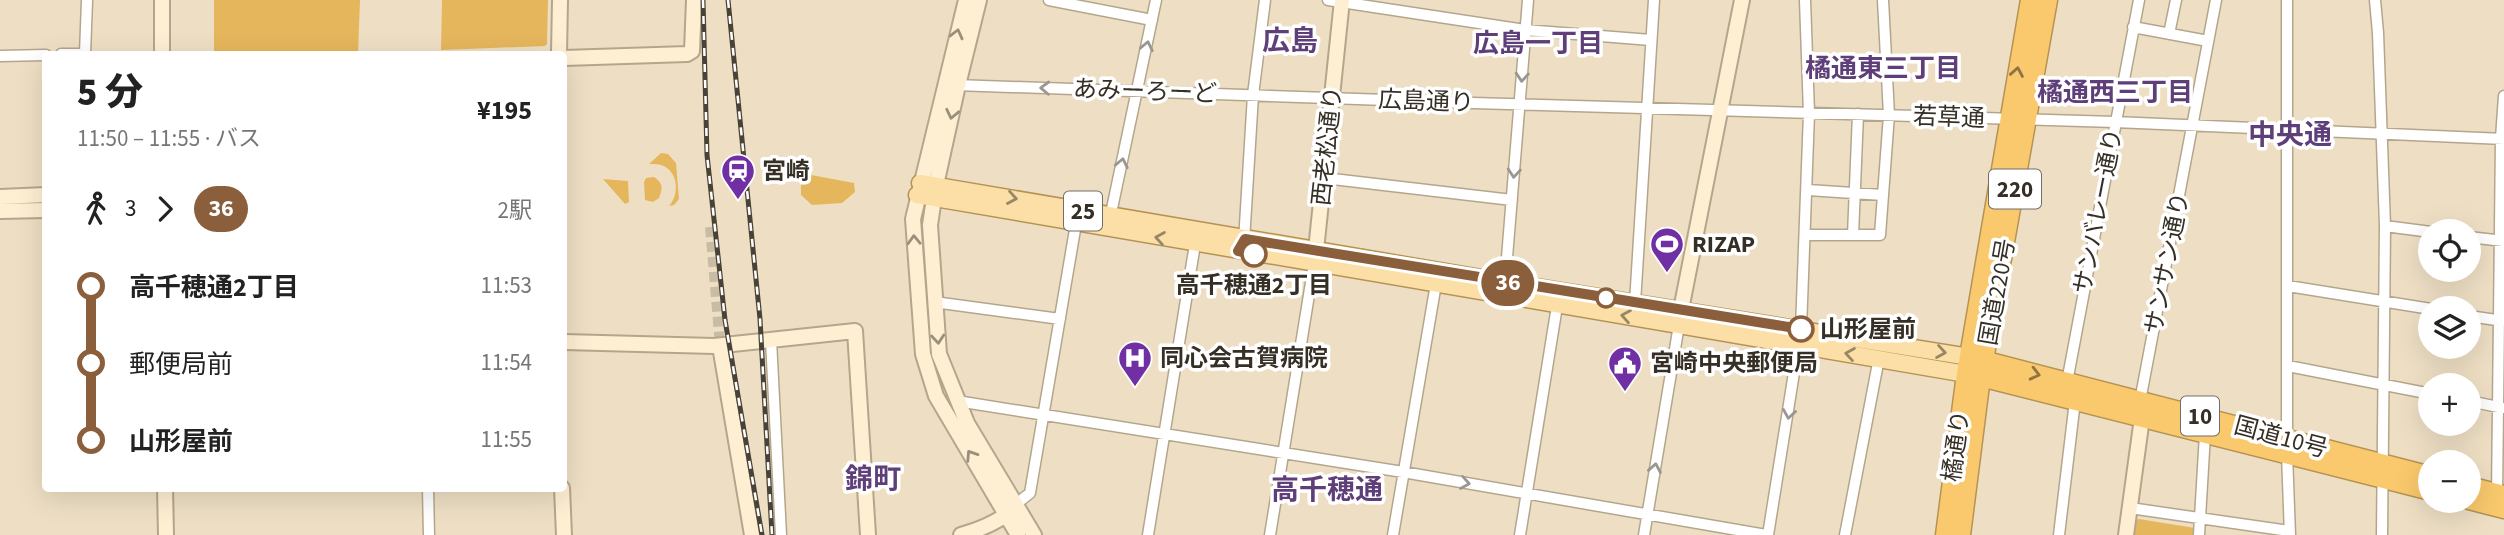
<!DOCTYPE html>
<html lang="ja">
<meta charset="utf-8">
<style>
:root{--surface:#fff;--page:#f2f2f2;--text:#222;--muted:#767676}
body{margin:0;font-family:"Source Sans 3","Noto Sans JP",sans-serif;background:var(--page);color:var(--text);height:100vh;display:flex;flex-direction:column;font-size:26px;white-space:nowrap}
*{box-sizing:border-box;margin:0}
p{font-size:23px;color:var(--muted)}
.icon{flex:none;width:38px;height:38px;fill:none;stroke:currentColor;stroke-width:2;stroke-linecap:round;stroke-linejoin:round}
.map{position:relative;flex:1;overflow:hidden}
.side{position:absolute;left:42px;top:51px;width:525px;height:441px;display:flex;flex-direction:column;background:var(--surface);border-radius:7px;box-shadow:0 7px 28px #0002}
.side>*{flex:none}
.badge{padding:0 14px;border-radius:23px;font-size:24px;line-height:46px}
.buttons{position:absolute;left:2418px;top:219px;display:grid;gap:14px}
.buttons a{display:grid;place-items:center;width:63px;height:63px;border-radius:50%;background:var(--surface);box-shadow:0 7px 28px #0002;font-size:35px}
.map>.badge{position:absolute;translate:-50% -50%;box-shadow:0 0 0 4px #fff}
.legs{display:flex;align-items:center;gap:10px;height:77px;padding:0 35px;font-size:23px}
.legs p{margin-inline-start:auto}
.overview{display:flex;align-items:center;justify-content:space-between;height:119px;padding:0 35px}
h1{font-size:38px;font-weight:800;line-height:52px}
ul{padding:0 35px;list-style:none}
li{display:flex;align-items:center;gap:24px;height:77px;font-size:26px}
li i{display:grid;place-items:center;width:10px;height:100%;margin:0 9px;background:currentColor}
li i::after{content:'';width:18px;height:18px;margin:-9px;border:5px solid;border-radius:50%;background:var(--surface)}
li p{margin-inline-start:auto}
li:first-child i{background:linear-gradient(#0000 50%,currentColor 0)}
li:last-child i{background:linear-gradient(currentColor 50%,#0000 0)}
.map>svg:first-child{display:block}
.green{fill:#e5b65c}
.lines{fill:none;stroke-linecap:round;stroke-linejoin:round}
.street-tunnel{stroke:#c9bca4;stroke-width:10;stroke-dasharray:10 5;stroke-linecap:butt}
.street-casing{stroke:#b4a68d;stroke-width:13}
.secondary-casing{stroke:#b4a68d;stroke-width:18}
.primary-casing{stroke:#b59354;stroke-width:19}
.highway-casing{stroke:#b59354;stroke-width:21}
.street{stroke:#fff;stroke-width:10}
.secondary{stroke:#feefd3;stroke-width:14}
.primary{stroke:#fcdfa7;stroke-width:16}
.highway{stroke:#fac96d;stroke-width:18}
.rail-casing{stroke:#494236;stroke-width:5}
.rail{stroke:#fff;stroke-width:2.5;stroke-dasharray:8;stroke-linecap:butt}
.oneway{stroke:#9a8f7c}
.oneway2{stroke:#9a9792}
.oneway3{stroke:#8e7445}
.oneway4{stroke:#988766}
.line-1-casing{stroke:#fff;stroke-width:16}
.line-1{stroke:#8b5e3c;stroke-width:10}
.stop-1-dot{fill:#fff;stroke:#8b5e3c;stroke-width:3.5}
.labels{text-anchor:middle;stroke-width:7;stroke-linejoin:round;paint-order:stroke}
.shield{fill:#fff;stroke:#726d66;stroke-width:2}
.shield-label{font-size:23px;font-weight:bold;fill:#352f25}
.street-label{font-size:24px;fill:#352f25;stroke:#fff}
.poi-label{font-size:24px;font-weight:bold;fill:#352f25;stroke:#fff;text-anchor:start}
.stop-label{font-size:24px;font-weight:bold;fill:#352f25;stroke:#fff}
.neighbourhood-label{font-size:26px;font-weight:bold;fill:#5e3f7a;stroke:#fff}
.quarter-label{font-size:28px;font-weight:bold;fill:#5e3f7a;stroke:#fff}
</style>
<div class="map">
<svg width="2504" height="535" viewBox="0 0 2504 535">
<rect width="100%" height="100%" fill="#eedfc4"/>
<path class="green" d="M214 0H360L358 54H214Z
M442 0H548L547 44 545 46 441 50Z
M661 153 668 154 676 163 679 199 674 205 669 206C678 196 679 177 667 168 662 164 656 164 649 164Z
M811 175 854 183 855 192 842 203 812 205 801 195V185Z
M654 177C663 183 663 188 659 198L653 202 645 200 644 182 646 178Z
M603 179 628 181 629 202 625 204Z
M2139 519 2195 528 2194 535H2134L2136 520Z"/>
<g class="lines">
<path class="street-tunnel" d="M710 227 720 346"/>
<g class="street-casing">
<path id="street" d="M1049 0 1152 20
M1328 0 1525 30 1651 40
M2287 0V454L2290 535
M2375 0 2378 33 2385 226 2382 535
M2133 27 2208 41
M2169 34 2176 0
M61 54H85
M85 54 87 0
M0 56 46 55
M955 85 1473 103 2115 122 2504 139
M1324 178 1512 200
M1808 190 1883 195
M1110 218 1156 0
M2385 226 2431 232
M1806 235H1880L1889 115 1883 0
M1853 235 1858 114
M2469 237 2503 241
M1244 241 1253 95 1265 0
M1505 282 1528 0
M2288 286 2431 309
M934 302 1060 319
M1635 303 1654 0
M2469 316 2503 321
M771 340 781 535
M2288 366 2431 394
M2067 382 2139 0
M957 401 1403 472 1766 535
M2140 401 2216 0
M2469 401 2503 408
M428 488 429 535
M2497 496 2501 138 2504 96
M1016 504 1030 493 1077 218
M2130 508 2289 531
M1148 535 1196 238
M1270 535 1314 264
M1393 535 1437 278
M1520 535 1558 300
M1644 535 1679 325
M1768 535 1801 329 1809 113 1805 0
M1845 535 1879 358
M2059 535 2075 401
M2199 535 2205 434"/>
</g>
<g class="secondary-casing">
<path id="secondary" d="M162 0V54
M966 0 913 219 923 354 936 396 1018 535
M979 0 958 85 936 185 930 225 939 354 967 423 1034 535
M559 54 560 0
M564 58 687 54 692 51 694 0
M0 197 46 195
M0 211 46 210
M1315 260 1342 0
M1679 320 1742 0
M564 342 714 346 855 331 868 535
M720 346 752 535
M165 488 166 535
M562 488 564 535
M961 535C978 530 1000 522 1012 509
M2126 535 2142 418"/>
</g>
<g class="primary-casing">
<path id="primary" d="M920 183 1505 282 1969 357
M917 195 1966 374"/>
</g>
<g class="highway-casing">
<path id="highway" d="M1975 358 2431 476
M1973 375 2431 491
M2469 486 2504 495
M2469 500 2504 509
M1945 535 1966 374 2030 0
M1961 535 1981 377 2048 0"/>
</g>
<use href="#street" class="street"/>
<use href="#secondary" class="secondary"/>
<use href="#primary" class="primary"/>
<use href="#highway" class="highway"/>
<g class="rail-casing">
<path id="rail" d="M703 0 707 155 725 320 762 535
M728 0 760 319 772 535"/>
</g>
<use href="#rail" class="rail"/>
</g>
<defs><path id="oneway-chevron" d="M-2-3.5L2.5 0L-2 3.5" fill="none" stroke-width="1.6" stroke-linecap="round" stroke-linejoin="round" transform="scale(1.75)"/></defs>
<g class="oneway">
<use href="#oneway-chevron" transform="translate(957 34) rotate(-76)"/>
<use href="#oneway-chevron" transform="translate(952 114) rotate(102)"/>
<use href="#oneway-chevron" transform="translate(914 240) rotate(-92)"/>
<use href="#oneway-chevron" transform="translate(938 339) rotate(85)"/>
<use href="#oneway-chevron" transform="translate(971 455) rotate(-123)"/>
</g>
<g class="oneway2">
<use href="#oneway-chevron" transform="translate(1147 46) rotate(-78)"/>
<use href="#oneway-chevron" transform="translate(1522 77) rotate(94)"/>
<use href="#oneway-chevron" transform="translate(1045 88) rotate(-178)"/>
<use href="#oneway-chevron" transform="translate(1122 163) rotate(-78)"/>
<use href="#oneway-chevron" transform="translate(1514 173) rotate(95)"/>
<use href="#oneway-chevron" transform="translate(1789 414) rotate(99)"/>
<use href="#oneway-chevron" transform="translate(1655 468) rotate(-80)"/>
<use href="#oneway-chevron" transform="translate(1465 483) rotate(10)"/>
</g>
<g class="oneway3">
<use href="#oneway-chevron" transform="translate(2017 72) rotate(-80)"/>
<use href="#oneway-chevron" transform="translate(2035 374) rotate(14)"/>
</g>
<g class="oneway4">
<use href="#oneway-chevron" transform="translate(1012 198) rotate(10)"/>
<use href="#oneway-chevron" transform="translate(1160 238) rotate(-171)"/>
<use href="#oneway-chevron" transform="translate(1626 316) rotate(-170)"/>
<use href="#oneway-chevron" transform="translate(1941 352) rotate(9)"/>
<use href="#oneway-chevron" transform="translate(1850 354) rotate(-171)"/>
</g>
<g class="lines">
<g class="line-1-casing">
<path id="line-1" d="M1254 254 1238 251 1245 239 1801 329"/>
</g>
<use href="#line-1" class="line-1"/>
</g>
<defs>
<g id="station-pin" transform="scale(1.75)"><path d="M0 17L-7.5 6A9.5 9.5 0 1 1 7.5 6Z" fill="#712fa4" stroke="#fff"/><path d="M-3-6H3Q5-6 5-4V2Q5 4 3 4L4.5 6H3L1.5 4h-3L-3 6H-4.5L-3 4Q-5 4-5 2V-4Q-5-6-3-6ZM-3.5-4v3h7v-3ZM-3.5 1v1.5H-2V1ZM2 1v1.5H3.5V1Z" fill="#fff"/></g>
<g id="stadium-pin" transform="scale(1.75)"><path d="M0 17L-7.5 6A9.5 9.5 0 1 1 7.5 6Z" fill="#712fa4" stroke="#fff"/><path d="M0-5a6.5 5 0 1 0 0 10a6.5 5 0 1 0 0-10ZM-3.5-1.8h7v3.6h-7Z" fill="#fff"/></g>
<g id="hospital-pin" transform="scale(1.75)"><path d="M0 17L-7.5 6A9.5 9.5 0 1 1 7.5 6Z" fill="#712fa4" stroke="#fff"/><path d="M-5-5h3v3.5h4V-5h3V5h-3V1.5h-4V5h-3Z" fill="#fff"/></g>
<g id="civic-pin" transform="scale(1.75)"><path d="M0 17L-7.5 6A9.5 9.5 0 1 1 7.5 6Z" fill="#712fa4" stroke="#fff"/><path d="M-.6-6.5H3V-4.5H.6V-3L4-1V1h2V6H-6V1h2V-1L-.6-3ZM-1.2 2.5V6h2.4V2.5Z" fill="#fff"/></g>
</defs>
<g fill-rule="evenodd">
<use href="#station-pin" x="738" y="171"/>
<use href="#stadium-pin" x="1667" y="244"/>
<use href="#hospital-pin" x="1135" y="358"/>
<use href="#civic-pin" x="1625" y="363"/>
</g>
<g class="stop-1-dot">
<circle cx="1254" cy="254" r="12"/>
<circle cx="1606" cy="298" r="9"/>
<circle cx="1801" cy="329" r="12"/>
</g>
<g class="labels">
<g class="shield">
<rect x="1989" y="169.5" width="52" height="39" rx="5"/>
<rect x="1064" y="191.5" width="38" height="39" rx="5"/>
<rect x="2181" y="396.5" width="38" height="39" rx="5"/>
</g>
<g class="shield-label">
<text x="2015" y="197">220</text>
<text x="1083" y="219">25</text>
<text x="2200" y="424">10</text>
</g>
<g class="street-label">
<text transform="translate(1145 91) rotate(2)" y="8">あみーろーど</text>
<text transform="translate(1426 101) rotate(2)" y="8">広島通り</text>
<text transform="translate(1949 117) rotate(2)" y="8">若草通</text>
<text transform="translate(1327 146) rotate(-84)" y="8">西老松通り</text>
<text transform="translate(2098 211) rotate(-79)" y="8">サンバレー通り</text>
<text transform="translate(2167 263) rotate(-79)" y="8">サンサン通り</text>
<text transform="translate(1997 292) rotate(-80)" y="8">国道220号</text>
<text transform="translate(2281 437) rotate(15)" y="8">国道10号</text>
<text transform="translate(1956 446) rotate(-82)" y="8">橘通り</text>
</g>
<g class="poi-label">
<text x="762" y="179">宮崎</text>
<text x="1692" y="252">RIZAP</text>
<text x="1160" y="366">同心会古賀病院</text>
<text x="1650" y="371">宮崎中央郵便局</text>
</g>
<g class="stop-label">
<text x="1254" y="293">高千穂通2丁目</text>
<text x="1820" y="337" text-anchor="start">山形屋前</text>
</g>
<g class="neighbourhood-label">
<text x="1538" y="52">広島一丁目</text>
<text x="1883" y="77">橘通東三丁目</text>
<text x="2115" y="101">橘通西三丁目</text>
</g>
<g class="quarter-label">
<text x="1290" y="50">広島</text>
<text x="2290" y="144">中央通</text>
<text x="873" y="488">錦町</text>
<text x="1327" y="499">高千穂通</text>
</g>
</g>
</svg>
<div class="buttons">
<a><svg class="icon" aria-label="locate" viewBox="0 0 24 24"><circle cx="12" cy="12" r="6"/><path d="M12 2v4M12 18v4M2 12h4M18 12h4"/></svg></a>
<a><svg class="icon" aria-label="layers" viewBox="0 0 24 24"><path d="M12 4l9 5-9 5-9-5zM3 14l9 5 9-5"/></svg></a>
<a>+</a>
<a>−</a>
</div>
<b class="badge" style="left:1508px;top:283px;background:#8b5e3c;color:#fff">36</b>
<section class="side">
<div class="overview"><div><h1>5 分</h1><p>11:50 – 11:55 · バス</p></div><b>¥195</b></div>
<div class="legs"><svg class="icon" aria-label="walk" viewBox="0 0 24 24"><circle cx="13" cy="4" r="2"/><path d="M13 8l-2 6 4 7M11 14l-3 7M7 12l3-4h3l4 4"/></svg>3<svg class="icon" aria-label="forward" viewBox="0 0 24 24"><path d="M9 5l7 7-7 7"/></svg><b class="badge" style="background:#8b5e3c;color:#fff">36</b><p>2駅</p></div>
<ul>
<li><i style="color:#8b5e3c"></i><b>高千穂通2丁目</b><p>11:53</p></li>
<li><i style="color:#8b5e3c"></i><span>郵便局前</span><p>11:54</p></li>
<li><i style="color:#8b5e3c"></i><b>山形屋前</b><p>11:55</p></li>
</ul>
</section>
</div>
